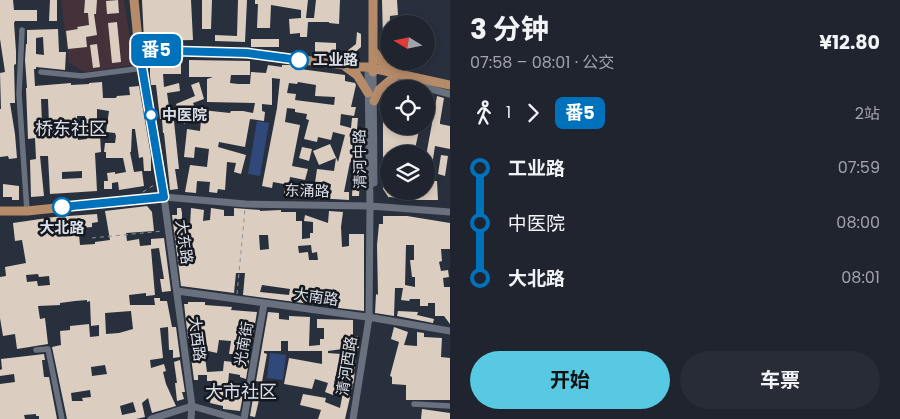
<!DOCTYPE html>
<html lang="zh">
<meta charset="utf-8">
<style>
:root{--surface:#1f242e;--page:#272c36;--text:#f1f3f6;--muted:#a1a4aa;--line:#3c414a;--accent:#57c9e2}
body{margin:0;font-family:Poppins,"Noto Sans SC",sans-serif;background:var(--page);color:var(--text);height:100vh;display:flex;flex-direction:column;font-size:19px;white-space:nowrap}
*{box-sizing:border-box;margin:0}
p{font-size:16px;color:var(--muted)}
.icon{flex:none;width:28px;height:28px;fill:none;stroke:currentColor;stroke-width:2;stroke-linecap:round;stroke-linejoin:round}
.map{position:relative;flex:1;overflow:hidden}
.sheet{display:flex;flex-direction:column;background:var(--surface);width:450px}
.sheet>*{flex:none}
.badge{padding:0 10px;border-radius:8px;font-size:18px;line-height:32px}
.needle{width:32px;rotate:280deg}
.fabs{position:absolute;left:380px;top:15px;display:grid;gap:10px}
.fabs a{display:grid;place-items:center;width:55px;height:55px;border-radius:50%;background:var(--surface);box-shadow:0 2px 8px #0003,0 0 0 1px var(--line);font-size:25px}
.map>.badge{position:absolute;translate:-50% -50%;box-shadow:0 0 0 2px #fff}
.legs{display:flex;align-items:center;gap:8px;height:55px;padding:0 20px;font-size:16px}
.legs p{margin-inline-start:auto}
.summary{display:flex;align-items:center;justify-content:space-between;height:85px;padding:0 20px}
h1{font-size:28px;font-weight:700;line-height:38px}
.primary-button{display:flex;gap:10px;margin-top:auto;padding:10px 20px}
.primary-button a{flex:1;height:58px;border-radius:30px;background:var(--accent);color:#111;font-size:20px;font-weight:700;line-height:58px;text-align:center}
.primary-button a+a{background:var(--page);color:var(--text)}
ul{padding:0 20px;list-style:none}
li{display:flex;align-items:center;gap:18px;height:55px;font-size:19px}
li i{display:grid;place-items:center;width:8px;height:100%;margin:0 6px;background:currentColor}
li i::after{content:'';width:12px;height:12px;margin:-6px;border:4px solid;border-radius:50%;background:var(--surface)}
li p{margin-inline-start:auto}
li:first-child i{background:linear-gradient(#0000 50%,currentColor 0)}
li:last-child i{background:linear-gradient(currentColor 50%,#0000 0)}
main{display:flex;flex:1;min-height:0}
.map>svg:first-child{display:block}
.medical{fill:#44313a}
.green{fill:#31497a}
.building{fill:#dbcec0;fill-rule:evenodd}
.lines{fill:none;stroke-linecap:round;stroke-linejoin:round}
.path{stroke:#8b919b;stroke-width:1;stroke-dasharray:4 4;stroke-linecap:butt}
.minor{stroke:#69717f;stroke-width:5.5}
.tertiary{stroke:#69717f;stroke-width:7}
.primary{stroke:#b58b69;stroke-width:9}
.line-1-casing{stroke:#fff;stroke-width:11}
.line-1{stroke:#0072bc;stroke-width:8}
.stop-1-dot{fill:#fff;stroke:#0072bc;stroke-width:2.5}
.labels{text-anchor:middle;stroke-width:5;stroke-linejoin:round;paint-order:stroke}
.stop-label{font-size:15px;font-weight:bold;fill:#dbe0e8;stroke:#15181e;text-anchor:start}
.street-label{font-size:15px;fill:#dbe0e8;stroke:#15181e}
.quarter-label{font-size:18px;fill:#dbe0e8;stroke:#15181e}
</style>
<main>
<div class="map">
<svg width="450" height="419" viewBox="0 0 450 419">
<rect width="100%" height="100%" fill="#29303d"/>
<path class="medical" d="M61 0H124L134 65 85 72 69 63Z"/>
<path class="green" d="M257 121 269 123 260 176 248 174Z
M270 353 286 355 283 380 267 378Z"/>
<path class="building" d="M0 0H13L14 10H37V21H15L14 23 16 51V64L14 65 15 103H10L15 134 17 158 9 159 8 156 0 157V109H1L0 73 5 72 0 39Z
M50 0H57V21H49Z
M85 0H97L96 14H94L97 35 86 37 87 47 68 49 66 31 78 29 77 27 89 25 88 13H84Z
M118 0 119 13 107 14 106 1Z
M142 0H191L193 40 144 41Z
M202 0H212L211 29H202Z
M238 0H247L245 42 215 41V35L237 36Z
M255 0H308L306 18H314L316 0H340L339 24 329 23V22H308L307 37H300V33L290 34 289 19 301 18V10L271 5 270 28H257L258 4H255Z
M382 0H397L398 15 390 16 389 40H383Z
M117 22 121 62 112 63 108 23Z
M58 29 59 52H66L65 70 36 67V69H34L35 86 71 83V85L89 84V83L102 82 103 98H116L117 96 130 95 129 87 139 86 151 156V171H144L143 157 139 158 135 129H132L131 152H130L134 172 142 171 144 186 119 190 118 182 112 183V189H104V181H108L107 173 115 172V174L126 172 123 158H106V152H104L105 143H115L116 136 115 133 106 132 109 111 97 109V120L99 119 101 152 95 153 97 191 50 194 48 156H40L44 196 31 197 30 160 36 159 35 138 28 139 26 88H27L25 60 26 44H27V30ZM43 37 44 55 36 54V38ZM41 99H48L49 123 42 124ZM77 116H85L87 139 78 140ZM82 171V178L62 179V172Z
M357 32 361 34V47L351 56 347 51 356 44Z
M251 39H279V47H251Z
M315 42 336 43V53L315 52Z
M97 44 100 67 93 68 90 45Z
M189 60 250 61V75H231L230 83 238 84H250L251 72 266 73 268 65 282 67V65H291L300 67V69L345 75V81L355 83 356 85 351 107H356L354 116 341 114 340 125 351 128 352 118H358L357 129 362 131 360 139 356 138 353 155 361 156 359 196H352L354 163 350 162 344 192H349V200L284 196 285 187 307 191V187L330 191 331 184 315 183 317 169 334 171 336 158 319 165 313 151 330 144 338 162 345 135 333 132 331 140 318 137 317 142 304 139 309 120 306 119 307 114 295 112V109L287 108 285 122 300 125 292 166 308 169 305 180 290 177 289 185 273 182 272 188 262 186 277 108 280 79 272 78V105L262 104V111L265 112 264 121 250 119 245 147 219 142 218 147 246 155 241 174 234 172 236 163 227 162 225 190 218 189 217 193 209 192 210 182 197 181 196 193 185 192 190 165 207 167 209 149 195 147 194 158 184 157 187 129 200 131 202 110 230 113 231 111H243L253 113 255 103 207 102V79L213 77H189ZM298 82 316 85 315 96 335 97 334 105 295 100 296 94 287 93 289 83 297 84Z
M164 62H181V74H163L164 87 179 83 180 91 167 93 171 121H174L179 169H175L178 189 170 190 164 133H163L162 119H160L156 85H151L150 76V63H164Z
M199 82 204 99 193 103 199 118 184 124 176 104 195 96 191 85Z
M389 90V126H420L415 149 404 147V154H389V191H409V193L428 192V181H437L438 200H401V198L389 197V198L383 189V98Z
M437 96 444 98 440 122V124L450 126V149L435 146 431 172 426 171V156Z
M302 147 312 149 309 161 299 158Z
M441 155 448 156 445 176 438 174Z
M3 184 19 186V200H12V197H3Z
M147 206 152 212 154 231 126 233 127 241 139 239 140 246 151 245V239L164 238 171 291 162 292 160 279H164L159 248 151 249 155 295 146 296V293L129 295 130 305H155L154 298H160V301H167L172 327H176L180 357 173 358V350H169L168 327 160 328 163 358 150 360 151 368 164 364 166 371 163 372 166 384 176 406 152 413 148 398 142 403 145 417 136 419H67L52 347 61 345 60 331 70 330V326L89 324 90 337 99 336V325L91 326 90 301 87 302V300L75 301 60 303V305L38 306 40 319 45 318 48 344 17 349 15 334 3 336 0 318V277L6 276 5 267 26 263 22 240 15 241 13 223 54 217 97 214 98 222 92 223V227L81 228 82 235H79L80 245 95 244V242L110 240 105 211ZM38 274 39 277 49 276 50 285 38 286 37 281 27 282 26 275ZM131 311 133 329 119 333 106 334 105 313ZM105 365 107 374 92 376 91 367ZM90 390 91 397 82 398 83 401H72L71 393ZM133 402 136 412 122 415 120 406Z
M177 208H181L182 213V219H178L180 228 190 226 191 208 204 210 203 221 210 220 211 208 224 210V216H234V208L260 210V211L281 210V212H296V221H302V239L310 238V233H313V222L304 221 305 215 328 223 329 211 343 212 341 227 342 247 349 246V234H364V311L330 307V305H318L243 295 245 273H236L234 293 181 286 172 215H177ZM259 235H268L269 249 260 250ZM311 245 312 253 317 252 318 260H309L308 252 299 253 298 246ZM262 285 290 289 289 295 260 292Z
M383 216H407L450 223V249H441L442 261 439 262 441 271 448 270 449 277 443 278 444 287H450V324L444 316H435V303H428V306H420V299H410L409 301 401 300 403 288H395L394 316 375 313 376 294 378 295 377 245 379 224H383ZM406 245H414V260H410L412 277H415V287L405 285Z
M188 302H205V305L232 307 231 310 257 312 246 379 240 377V375L229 373 228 384 245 385 240 411 223 409V406L210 403 215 381H207V375H198V380H194L191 357H196L197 338H188L184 304H188ZM219 340 231 341 229 354H235L233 362 224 361 223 371 207 372 204 350 217 353Z
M398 311 418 312 417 315 434 319 433 323 397 316Z
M268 312 279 313V319L289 320V316L310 317 309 346 320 345V339H324V328H317V319L353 320V337L358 336 359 348 346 349V347H343L342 349 328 351V353L341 354 334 383 337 384 333 395 325 392 328 383 315 379 312 389 284 384 289 358 322 364V351H288V341H281V351H264V353L267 354 262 382 256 381Z
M394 327 408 332 404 345 417 346V332L424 333V337L442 338 441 357 450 358V400H406V385L392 384V377L390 376 399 342 391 339Z
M44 354 45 360H42L44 377H49L57 419H39V416H36V414L24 415 25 419H0V384L15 382 14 374 0 376V370L2 369 1 359Z
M346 355 356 356 354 380 345 419H318L321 410 300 405 303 394 326 398 325 402 340 408 346 377 343 376Z
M180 360 185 392H182L184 399 177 401 175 383H177L174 362Z
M255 386 262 387 255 417 250 416Z
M422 409 450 413V419H421Z"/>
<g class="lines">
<path class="path" d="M143 192 154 185
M92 238 163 231
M237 294 245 209"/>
<path class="minor" d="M22 30 19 94 27 211
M41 72 82 76 143 68
M36 350 48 349 62 419
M414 404 450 406"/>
<path class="tertiary" d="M373 72 374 183
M394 77 401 81 450 94
M177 291 374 318 450 331
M151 419 192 406 238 419
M191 419 192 406 164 197 246 204 370 206 450 212
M244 419 264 304
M353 419 369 318 370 206 368 71"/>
<path class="primary" d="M373 0V72
M139 50 247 53 360 67H367L450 85
M373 50 382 62 393 71
M346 67 357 75 368 93
M374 101 379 90 394 77
M0 211H27L164 197 139 50 134 0"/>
</g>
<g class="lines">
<g class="line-1-casing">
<path id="line-1" d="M62 207 164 197 139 50 247 53 299 60"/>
</g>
<use href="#line-1" class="line-1"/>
</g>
<g class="stop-1-dot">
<circle cx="299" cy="60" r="9"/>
<circle cx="151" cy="115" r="6"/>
<circle cx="62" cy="207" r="9"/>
</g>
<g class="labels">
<g class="stop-label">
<text x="313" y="65">工业路</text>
<text x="162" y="120">中医院</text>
<text x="62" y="233" text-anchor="middle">大北路</text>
</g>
<g class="street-label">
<text transform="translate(360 159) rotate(-91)" y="5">清河中路</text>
<text transform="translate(307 191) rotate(1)" y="5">东涌路</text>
<text transform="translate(184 242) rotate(82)" y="5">大东路</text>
<text transform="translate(316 297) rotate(8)" y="5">大南路</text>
<text transform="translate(197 339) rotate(83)" y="5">大西路</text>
<text transform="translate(244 344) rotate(-80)" y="5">光南街</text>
<text transform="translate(347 366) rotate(-81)" y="5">清河西路</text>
</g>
<g class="quarter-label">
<text x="71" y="135">桥东社区</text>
<text x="241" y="398">大市社区</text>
</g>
</g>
</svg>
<div class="fabs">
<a><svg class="needle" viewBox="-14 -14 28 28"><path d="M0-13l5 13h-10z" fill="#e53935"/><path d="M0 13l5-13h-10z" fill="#a1a4aa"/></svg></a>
<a><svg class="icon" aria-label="locate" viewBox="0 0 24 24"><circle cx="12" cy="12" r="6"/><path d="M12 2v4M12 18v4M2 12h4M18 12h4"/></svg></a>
<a><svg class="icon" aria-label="layers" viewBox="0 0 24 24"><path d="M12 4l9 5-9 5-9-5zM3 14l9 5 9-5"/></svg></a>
</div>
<b class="badge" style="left:156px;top:50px;background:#0072bc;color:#fff">番5</b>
</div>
<section class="sheet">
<div class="summary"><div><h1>3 分钟</h1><p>07:58 – 08:01 · 公交</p></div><b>¥12.80</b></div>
<div class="legs"><svg class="icon" aria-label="walk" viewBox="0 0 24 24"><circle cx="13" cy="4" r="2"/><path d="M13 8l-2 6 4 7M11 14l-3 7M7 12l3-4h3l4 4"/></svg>1<svg class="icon" aria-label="forward" viewBox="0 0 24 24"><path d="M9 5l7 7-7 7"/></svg><b class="badge" style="background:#0072bc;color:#fff">番5</b><p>2站</p></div>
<ul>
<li><i style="color:#0072bc"></i><b>工业路</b><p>07:59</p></li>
<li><i style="color:#0072bc"></i><span>中医院</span><p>08:00</p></li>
<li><i style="color:#0072bc"></i><b>大北路</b><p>08:01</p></li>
</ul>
<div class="primary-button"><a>开始</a><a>车票</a></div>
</section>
</main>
